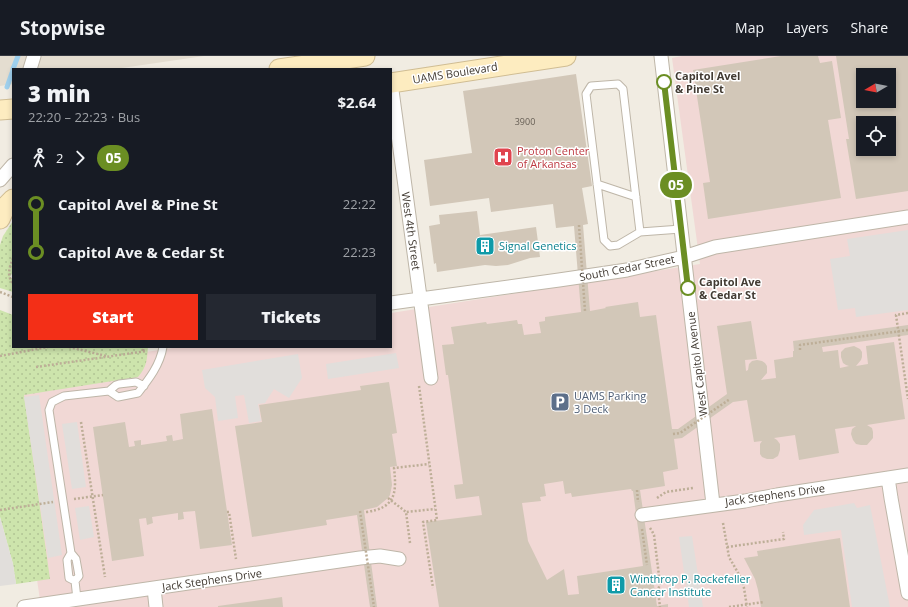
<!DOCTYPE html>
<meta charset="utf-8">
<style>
:root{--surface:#171b24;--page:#242831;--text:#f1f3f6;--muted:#9ea1a6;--line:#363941;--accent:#f32f17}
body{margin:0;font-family:"Open Sans",sans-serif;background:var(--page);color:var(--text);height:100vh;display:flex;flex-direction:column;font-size:15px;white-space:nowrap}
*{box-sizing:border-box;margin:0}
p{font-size:13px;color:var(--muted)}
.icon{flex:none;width:22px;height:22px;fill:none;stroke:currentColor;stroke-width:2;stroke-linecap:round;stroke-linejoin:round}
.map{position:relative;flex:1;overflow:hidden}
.sheet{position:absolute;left:12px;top:12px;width:380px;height:280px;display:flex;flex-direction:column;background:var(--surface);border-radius:0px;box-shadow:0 2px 6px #0003}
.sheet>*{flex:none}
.badge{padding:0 8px;border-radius:13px;font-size:14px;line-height:26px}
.needle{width:26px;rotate:260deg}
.buttons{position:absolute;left:856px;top:12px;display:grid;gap:8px}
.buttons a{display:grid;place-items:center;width:40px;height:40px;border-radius:0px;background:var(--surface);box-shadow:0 2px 6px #0003;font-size:20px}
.map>.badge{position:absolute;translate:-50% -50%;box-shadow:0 0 0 2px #fff}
.legs{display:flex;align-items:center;gap:6px;height:44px;padding:0 16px;font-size:13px}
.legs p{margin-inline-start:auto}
.headline{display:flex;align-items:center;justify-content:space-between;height:68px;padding:0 16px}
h1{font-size:22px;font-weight:800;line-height:30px}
.primary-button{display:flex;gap:8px;margin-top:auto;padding:8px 16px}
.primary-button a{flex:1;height:46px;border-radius:0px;background:var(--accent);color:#fff;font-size:16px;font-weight:800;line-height:46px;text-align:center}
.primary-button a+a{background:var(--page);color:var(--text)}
ul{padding:0 16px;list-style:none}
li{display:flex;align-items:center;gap:14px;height:48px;font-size:15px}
li i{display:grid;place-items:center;width:6px;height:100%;margin:0 5px;background:currentColor}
li i::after{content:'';width:10px;height:10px;margin:-5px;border:3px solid;border-radius:50%;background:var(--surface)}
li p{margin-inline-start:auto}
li:first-child i{background:linear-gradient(#0000 50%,currentColor 0)}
li:last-child i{background:linear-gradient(currentColor 50%,#0000 0)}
header{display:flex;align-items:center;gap:24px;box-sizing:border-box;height:56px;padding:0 20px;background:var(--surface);border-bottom:1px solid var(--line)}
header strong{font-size:19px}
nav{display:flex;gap:22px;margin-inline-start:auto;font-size:14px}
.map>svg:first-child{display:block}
.residential{fill:#e4ddd0}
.medical{fill:#f1d8d5;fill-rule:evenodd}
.grass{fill:url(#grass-dots)}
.parking{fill:#e1dedb}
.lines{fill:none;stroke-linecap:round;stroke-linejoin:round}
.stream{stroke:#9fd0ed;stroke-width:5}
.building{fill:#d2c7b8;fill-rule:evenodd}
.service-casing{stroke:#beb6a8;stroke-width:9}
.minor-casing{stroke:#beb6a8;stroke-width:15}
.secondary-casing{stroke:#d0bd93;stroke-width:21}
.path{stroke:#bdae97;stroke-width:2.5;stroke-dasharray:2 2;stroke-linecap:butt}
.service{stroke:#fff;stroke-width:7}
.minor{stroke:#fff;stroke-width:13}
.secondary{stroke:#fdecc0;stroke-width:19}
.path-bridge{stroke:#bdae97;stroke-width:2.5;stroke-dasharray:2 2;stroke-linecap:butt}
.line-1-casing{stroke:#fff;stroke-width:9}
.line-1{stroke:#6b8e23;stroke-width:6}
.stop-1-dot{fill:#fff;stroke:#6b8e23;stroke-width:2}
.labels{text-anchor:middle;stroke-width:3;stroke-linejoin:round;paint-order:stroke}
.number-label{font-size:9px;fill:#665e54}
.street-label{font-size:11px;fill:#423b33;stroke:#fff}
.stop-label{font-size:11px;font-weight:bold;fill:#423b33;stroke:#fff;text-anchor:start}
.health-label{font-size:11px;fill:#be3a42;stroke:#fff;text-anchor:start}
.culture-label{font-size:11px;fill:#0d838f;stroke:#fff;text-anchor:start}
.service-label{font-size:11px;fill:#4e5e75;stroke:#fff;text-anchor:start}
</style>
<header>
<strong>Stopwise</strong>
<nav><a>Map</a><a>Layers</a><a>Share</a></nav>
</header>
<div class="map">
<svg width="908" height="551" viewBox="0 0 908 551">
<defs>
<pattern id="grass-dots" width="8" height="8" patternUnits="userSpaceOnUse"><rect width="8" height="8" fill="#cde4ac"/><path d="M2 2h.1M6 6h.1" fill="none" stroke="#b1c494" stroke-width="1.8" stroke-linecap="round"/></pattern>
</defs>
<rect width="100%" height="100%" fill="#f1ece2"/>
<path class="residential" d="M0 0H204L115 13H13V28L0 30Z"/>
<path class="medical" d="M682 0H908V551H41L7 317 179 291H391V257L700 208 672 2ZM863 19H889V45H863ZM863 67H889V93H863Z"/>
<path class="grass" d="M13 165V216L10 221 13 223V236L0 232V189L3 180Z
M0 254 13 259V291H148C147 303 147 311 138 321L24 339 50 523 16 528 13 508 0 461Z"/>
<path class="parking" d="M908 174V254L856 261 855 252 838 254 830 203 850 200 847 183Z
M396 297 399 312 328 323 326 308Z
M298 298 302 322 289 342 274 333 265 347 258 348 261 365 249 367 244 339 235 340 238 362 218 365 215 341 205 332 202 314Z
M39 339 62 499 48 502 24 341Z
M77 366 86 431 72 433 62 368Z
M854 447 857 452 870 449 890 551H852L841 474 804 479 803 469 814 454Z
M89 450 94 481 80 484 75 452Z
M0 461 13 508 16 528 0 530Z
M692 480 703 551H689L679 481Z"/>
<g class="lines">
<path class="stream" d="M13 13 18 0
M7 31 13 14"/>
</g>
<path class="building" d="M781 0H818L820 7 832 5 841 62 828 64 841 142 708 163 703 127 710 126 693 14Z
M836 0H908V135L856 143 846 83H849ZM863 19H889V45H863ZM863 67H889V93H863Z
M576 18 592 130 582 132 588 168 583 169 590 255 606 252 605 251 638 246 640 261 656 259 672 373H678L727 338 717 270 751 265 757 303 745 304 746 315 748 314 749 308 752 305 757 304 762 305 765 307 767 310V317L761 324 776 322 774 304 793 301V295H794L793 285 908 269V279L822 291 823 296 838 294 840 312 849 310 846 309 843 307 841 301V296L845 292 854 290 860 293 862 296V301L861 304 856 310 868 308 866 290 894 286 905 363 867 369 872 372 873 376V382L867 389H861L856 388 853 384 851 378 852 373 856 370 835 373 839 397 799 404 795 379 774 382 777 384 780 388V394L778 400 773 403H767L762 401 760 398V388L762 385 754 386 747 344 733 346 682 382 674 383 678 413 663 416 665 430 640 434 657 550 668 548V551H439L426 466 482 459 479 440 456 443 454 429 463 428 448 319H446L442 289 454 288 451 271 486 266 487 268 517 264 518 268H522L524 279 541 277 539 266 545 265V261L581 256 574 170 556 172 553 148 491 156 489 142 430 150 424 104 472 97 463 35ZM563 425 565 438 571 437 572 441 631 433 632 435H633L643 510 577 520 579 538 568 539 564 513 547 524 528 485 522 447 541 445 540 441 546 440 544 428Z
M477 155 480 179 536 171 540 201 530 202 508 209 496 210 485 209 437 216 436 207 434 208 429 170 440 168 439 159Z
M389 326 397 377 392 378 397 410 390 411 392 429 390 439 388 442 377 451 364 454 377 551H370L357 459 326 464 327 469 252 481 235 370 262 366 259 349 361 334 360 330Z
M212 353 232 489 200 493 195 455 183 456 184 463 178 464V457L152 461 153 467 147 469 146 462 139 463 144 500 112 505 93 371 125 366 129 391 135 390 134 385 141 384V389L167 385 166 380 172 379 173 385 183 383 180 358Z
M840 482 850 551H761L758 534 755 523 744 502 758 500 757 495Z
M282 541 283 551H218V550Z"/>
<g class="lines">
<g class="service-casing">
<path id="service" d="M597 128 636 141
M640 176 618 189 610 190 604 184 586 38 591 30 618 28 623 33 640 176 681 173
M109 335 116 329 119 328 136 326 144 330
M71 497 67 504 69 522 75 525
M75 525 79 520 76 503 71 497 49 354 52 346 64 340 109 335 118 341 138 337C149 323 160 309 163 291
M75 525 77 543"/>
</g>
<g class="minor-casing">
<path id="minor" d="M661 0 713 448
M30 13 34 0
M391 27 431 322
M0 124 13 109
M391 247 559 224 627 214 684 201 715 191 908 161
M888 422 891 442 908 537
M642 459 745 445 777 439 869 425 908 419
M154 532 156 551
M24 551 360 502 380 500 399 503"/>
</g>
<g class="secondary-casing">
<path id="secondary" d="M279 13 365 0
M391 27 566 0
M0 54 13 53
M0 163 6 150 13 143"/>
</g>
<path class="path" d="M13 202C10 211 6 219 13 227
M0 236 13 241
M908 257 896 259 908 343
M69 291 106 300
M143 295 144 291
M0 300 48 291
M36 311 147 295
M419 330 437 464 423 466 433 532
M81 366 105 521
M637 434 638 446
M388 442 406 456
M657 442 666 436 693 432
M74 443 103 439
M0 454 53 446
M227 456H229L236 503
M366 456C395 452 397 438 394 412L429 408
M723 467 729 501 733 508 742 524 744 532 747 551
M650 472 652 475 654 479 660 528 658 534 660 551
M642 473 647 509
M410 487 406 456 435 453
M727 491 784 483 783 476
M729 551 764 546"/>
<use href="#service" class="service"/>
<use href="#minor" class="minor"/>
<use href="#secondary" class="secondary"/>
<path class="path-bridge" d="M579 169 585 255
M800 294V289L908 274
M673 378 680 377 730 343
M360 455 374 551"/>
</g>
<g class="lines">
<g class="line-1-casing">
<path id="line-1" d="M664 26 688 232"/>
</g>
<use href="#line-1" class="line-1"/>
</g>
<defs>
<g id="hospital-square" transform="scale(1)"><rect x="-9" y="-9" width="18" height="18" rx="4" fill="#e0444e" stroke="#fff"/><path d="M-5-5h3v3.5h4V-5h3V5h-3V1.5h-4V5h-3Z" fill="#fff"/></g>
<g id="building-square" transform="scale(1)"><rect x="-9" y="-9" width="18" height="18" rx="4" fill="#0f9aa8" stroke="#fff"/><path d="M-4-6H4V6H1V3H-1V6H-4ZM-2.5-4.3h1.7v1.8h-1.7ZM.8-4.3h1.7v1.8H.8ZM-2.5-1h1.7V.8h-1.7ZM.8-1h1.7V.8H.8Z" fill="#fff"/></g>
<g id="parking-square" transform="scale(1)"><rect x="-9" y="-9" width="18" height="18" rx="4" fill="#5c6f8a" stroke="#fff"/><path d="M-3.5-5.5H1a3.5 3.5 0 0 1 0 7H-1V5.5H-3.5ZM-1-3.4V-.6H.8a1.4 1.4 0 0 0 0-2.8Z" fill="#fff"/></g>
</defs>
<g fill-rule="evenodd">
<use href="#hospital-square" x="503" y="101"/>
<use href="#building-square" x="485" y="190"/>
<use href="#parking-square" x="560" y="346"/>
<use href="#building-square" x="616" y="529"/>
</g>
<g class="stop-1-dot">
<circle cx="664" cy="26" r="7"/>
<circle cx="688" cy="232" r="7"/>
</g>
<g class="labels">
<g class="number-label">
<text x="525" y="69">3900</text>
</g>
<g class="street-label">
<text transform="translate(455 17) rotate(-9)" y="4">UAMS Boulevard</text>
<text transform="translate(411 175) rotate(82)" y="4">West 4th Street</text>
<text transform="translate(627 212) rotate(-11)" y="4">South Cedar Street</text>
<text transform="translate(697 308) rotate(-97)" y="4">West Capitol Avenue</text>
<text transform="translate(775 439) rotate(-8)" y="4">Jack Stephens Drive</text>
<text transform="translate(212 524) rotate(-8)" y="4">Jack Stephens Drive</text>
</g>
<g class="stop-label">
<text x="675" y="24">Capitol Avel<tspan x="675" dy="13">&amp; Pine St</tspan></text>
<text x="699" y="230">Capitol Ave<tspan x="699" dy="13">&amp; Cedar St</tspan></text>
</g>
<g class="health-label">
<text x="517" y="99">Proton Center<tspan x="517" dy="13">of Arkansas</tspan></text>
</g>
<g class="culture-label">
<text x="499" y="194">Signal Genetics</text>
<text x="630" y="527">Winthrop P. Rockefeller<tspan x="630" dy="13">Cancer Institute</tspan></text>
</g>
<g class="service-label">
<text x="574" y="344">UAMS Parking<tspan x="574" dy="13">3 Deck</tspan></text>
</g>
</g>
</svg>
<div class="buttons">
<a><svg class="needle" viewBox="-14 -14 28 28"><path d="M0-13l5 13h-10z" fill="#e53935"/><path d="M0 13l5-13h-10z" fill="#9ea1a6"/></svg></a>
<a><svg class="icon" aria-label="locate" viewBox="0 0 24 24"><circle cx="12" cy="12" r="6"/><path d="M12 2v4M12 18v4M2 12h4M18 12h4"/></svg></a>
</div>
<b class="badge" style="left:676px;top:129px;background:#6b8e23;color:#fff">05</b>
<section class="sheet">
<div class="headline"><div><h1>3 min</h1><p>22:20 – 22:23 · Bus</p></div><b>$2.64</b></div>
<div class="legs"><svg class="icon" aria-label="walk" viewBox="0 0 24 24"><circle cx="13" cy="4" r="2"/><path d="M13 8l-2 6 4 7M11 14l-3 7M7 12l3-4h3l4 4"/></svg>2<svg class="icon" aria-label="forward" viewBox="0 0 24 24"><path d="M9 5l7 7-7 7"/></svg><b class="badge" style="background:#6b8e23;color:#fff">05</b></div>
<ul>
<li><i style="color:#6b8e23"></i><b>Capitol Avel &amp; Pine St</b><p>22:22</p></li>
<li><i style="color:#6b8e23"></i><b>Capitol Ave &amp; Cedar St</b><p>22:23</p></li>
</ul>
<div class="primary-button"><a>Start</a><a>Tickets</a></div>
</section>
</div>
